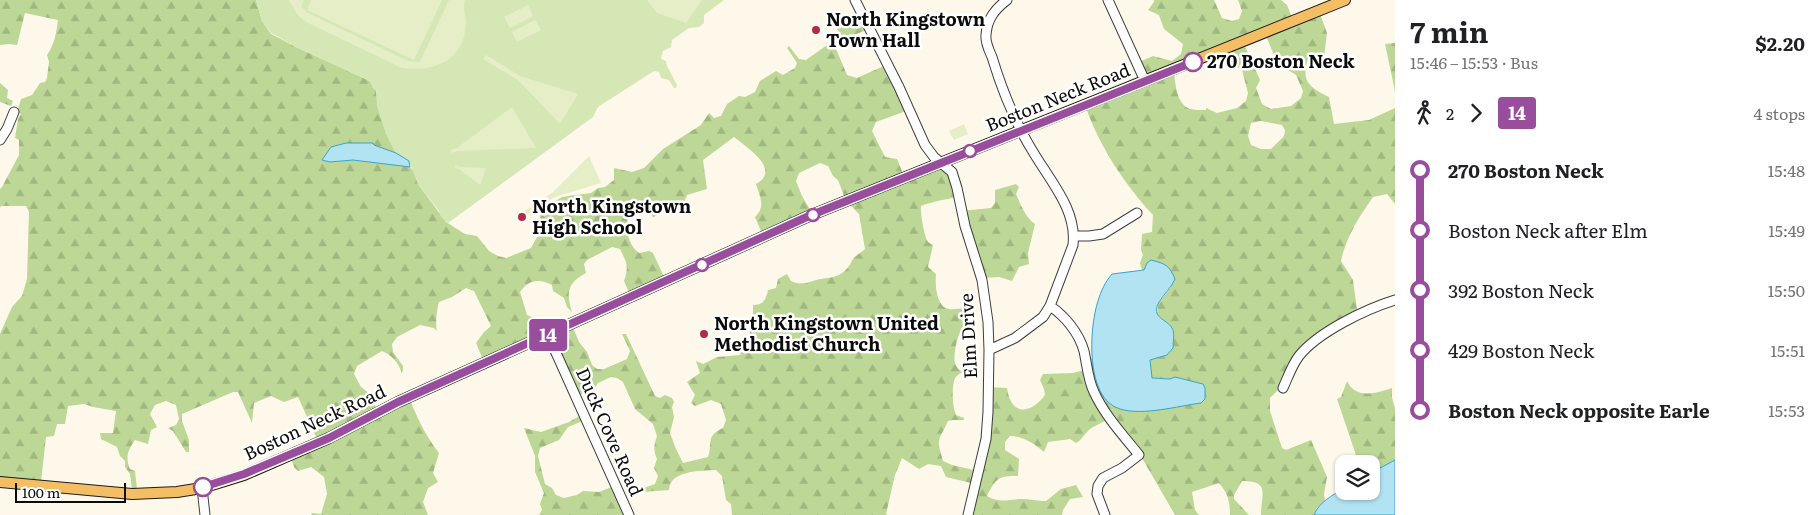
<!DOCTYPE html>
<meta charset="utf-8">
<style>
:root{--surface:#fff;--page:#f6f6f6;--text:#202124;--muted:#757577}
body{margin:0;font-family:Literata,serif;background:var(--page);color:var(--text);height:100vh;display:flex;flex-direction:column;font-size:19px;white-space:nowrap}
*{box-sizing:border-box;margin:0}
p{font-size:16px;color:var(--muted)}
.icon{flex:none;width:28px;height:28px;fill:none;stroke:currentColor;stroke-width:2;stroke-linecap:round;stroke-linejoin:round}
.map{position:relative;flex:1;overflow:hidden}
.sheet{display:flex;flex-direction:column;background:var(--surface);width:425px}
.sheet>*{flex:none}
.badge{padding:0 10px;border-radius:4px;font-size:18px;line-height:32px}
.buttons{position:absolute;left:1335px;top:455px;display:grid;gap:10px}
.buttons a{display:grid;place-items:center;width:45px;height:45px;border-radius:10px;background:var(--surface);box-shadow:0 1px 4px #0004;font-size:25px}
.scale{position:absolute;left:15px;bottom:12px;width:111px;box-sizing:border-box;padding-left:5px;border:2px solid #0b0b0b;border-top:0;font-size:14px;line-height:18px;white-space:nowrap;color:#0b0b0b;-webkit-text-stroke:4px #fff;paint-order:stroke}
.map>.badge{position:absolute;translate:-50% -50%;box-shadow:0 0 0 2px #fff}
.legs{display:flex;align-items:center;gap:8px;height:55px;padding:0 15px;font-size:16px}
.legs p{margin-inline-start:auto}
.summary{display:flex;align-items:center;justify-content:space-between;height:85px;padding:0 15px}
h1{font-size:28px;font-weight:700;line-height:38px}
ul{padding:0 15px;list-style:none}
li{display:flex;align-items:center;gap:18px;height:60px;font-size:19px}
li i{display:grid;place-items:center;width:8px;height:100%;margin:0 6px;background:currentColor}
li i::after{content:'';width:12px;height:12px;margin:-6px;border:4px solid;border-radius:50%;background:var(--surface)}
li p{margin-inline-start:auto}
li:first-child i{background:linear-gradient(#0000 50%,currentColor 0)}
li:last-child i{background:linear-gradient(currentColor 50%,#0000 0)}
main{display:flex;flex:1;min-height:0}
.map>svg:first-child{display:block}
.forest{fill:url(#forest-firs);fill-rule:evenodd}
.park{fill:#d6e7b6}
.pitch{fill:#e6eec7}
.water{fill:#b1e3f3;stroke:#3ba2c8}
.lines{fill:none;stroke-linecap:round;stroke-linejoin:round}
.minor-casing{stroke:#3e3e3e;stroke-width:11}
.major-casing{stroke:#1c1c1c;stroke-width:12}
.minor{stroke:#fff;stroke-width:9}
.major{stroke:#f4be65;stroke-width:10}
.line-1-casing{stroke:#fff;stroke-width:11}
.line-1{stroke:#994d9d;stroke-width:8}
.poi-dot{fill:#b52942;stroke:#fff;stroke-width:2}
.stop-1-dot{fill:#fff;stroke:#994d9d;stroke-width:2.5}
.labels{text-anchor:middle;stroke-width:5;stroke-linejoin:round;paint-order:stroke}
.poi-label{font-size:18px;font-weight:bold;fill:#0b0b0b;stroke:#fff;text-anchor:start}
.stop-label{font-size:18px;font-weight:bold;fill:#0b0b0b;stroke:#fff;text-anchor:start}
.street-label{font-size:18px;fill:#0b0b0b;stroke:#fff}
</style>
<main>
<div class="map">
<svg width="1395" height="515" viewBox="0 0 1395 515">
<defs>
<pattern id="forest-firs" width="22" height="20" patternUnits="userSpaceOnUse" patternTransform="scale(1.25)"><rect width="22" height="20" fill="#bcd796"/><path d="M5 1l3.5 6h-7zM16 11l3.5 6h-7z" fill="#a0b780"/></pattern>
</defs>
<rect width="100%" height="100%" fill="#fef8ea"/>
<path class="forest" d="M0 0H256L262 21 271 34 296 47 370 81 373 88 376 90C378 113 385 133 396 153L374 145 331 148 322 160 330 162 353 160 410 167 414 172 418 184 446 222 465 234 477 236 489 251 498 256 506 258 531 248 542 228 539 211 562 197 591 193 598 188 605 187 614 180V168L632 172 644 168 663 149 701 125 709 113 714 118 721 116 727 104 739 96 745 97 755 92 760 81 776 71 783 75 795 68 797 63 787 48 789 46 799 59 806 60 837 38 839 34 837 28 862 14 869 29 839 41 836 49 847 75 857 78 886 65 906 111 876 122 872 131 885 157 897 159 904 176 944 161 957 197C945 200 933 201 921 206 920 211 924 234 927 240 928 243 930 243 933 245L928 267 936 274C935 284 936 307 949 309 954 310 961 308 966 308L971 329 961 331C957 336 953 356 955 363 956 367 960 371 963 372 959 374 955 376 954 381 952 390 952 406 956 415L964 418V420H953L948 421C938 443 936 436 943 461L952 465 974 470 984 439 988 387 1007 388C1011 416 1030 415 1045 395L1044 389 1040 380 1043 374 1073 373 1084 370 1087 358H1093L1095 379 1138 412 1201 403 1205 399 1175 377 1170 379 1152 378 1150 360 1167 355 1173 348 1174 331 1157 314 1158 304 1171 287 1144 270H1142L1140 263 1143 255 1141 250 1142 234 1152 232 1153 215C1125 185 1100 147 1086 108L1144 81 1139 62 1153 56 1172 61 1181 54 1183 44 1164 29 1159 15 1148 10 1154 2V0H1214L1222 18 1232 21 1239 19 1242 11 1238 0H1281L1287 5 1293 20 1319 11 1327 33 1324 58 1308 59C1300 82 1311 88 1329 97L1334 124 1369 120 1395 108V204L1387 194 1373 197C1359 217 1346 237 1341 261L1353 280 1358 317 1309 346 1284 390H1278L1270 398V411L1282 448 1286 450 1311 440 1327 477 1324 494 1325 501 1317 508 1314 515H1261C1261 494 1271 481 1242 481L1234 495V499L1249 515H1230C1230 502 1228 493 1219 483L1192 492 1195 510 1199 515H1175L1142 458 1109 419C1103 422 1096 425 1090 429 1084 434 1082 440 1076 443L1070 439 1048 442 1044 452C1035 444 1022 436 1010 436L1005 442V450L1019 459 1018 476C998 476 996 478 987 496 1001 504 1008 499 1022 499 1029 499 1038 501 1046 501L1061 489 1076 485 1083 497 1070 499 1063 510 1062 515H967L971 483 946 477 941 466 928 464 919 469 902 458 895 475 886 514 888 515H732L731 504 726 500 722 476 716 470C700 471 670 470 669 490L643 492 644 488 655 484 658 476 654 468 657 459C653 450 654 445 657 436L653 424 635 409 623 382 617 378 611 377 598 383 594 389 577 396 549 337 572 325 579 342 587 352 592 365 597 369H604L627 359 630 351 622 334H626L655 396 660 398 665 395 672 398 674 402 672 407 674 417 670 433 676 449 683 463 708 457C713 443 705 436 723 428L726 420 721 404 711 400 695 406 691 403 695 395 687 382 700 373 696 361 703 364 717 357 740 355 753 325V305C763 305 766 300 768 290L776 288 778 279 787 274 791 281C804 287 809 281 821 279 833 277 841 277 849 266 851 264 851 261 853 259 856 255 861 253 865 249L859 214 846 201 838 180 833 176 828 166 820 163 799 173 796 181 802 196 812 213 763 236 755 217C766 207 760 197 756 184 782 169 747 148 734 137L703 160 707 189 687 195 685 200 683 212 673 206 661 210 656 216 653 217 651 211 645 207 629 213C625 225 627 245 639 253L649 251 653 253 666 281 631 297 624 281C629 266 627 263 620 249L612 247 587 260 584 264 586 273C567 283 566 293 572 312L567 307 564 298 553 291 552 285C539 278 528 280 520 292L527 315 536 319 546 335 484 362 476 343 484 332 491 326 474 291 466 288 452 297 439 302C437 308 435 325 437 331L434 328 420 325 397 337 392 344 393 352 403 366 402 374C399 363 392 355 382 351L357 366 354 374 361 387 370 394 377 410 409 398C417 417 426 437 439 453L433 473 438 482 428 488 423 502 428 515H311L312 513 321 514 327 494 324 477 311 467 298 471 294 467 290 456 318 441 298 397 284 402 271 396 254 403 252 423 238 392H233L182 414V421L189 440V452H186L173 431 168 428 176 425 179 419 176 405 166 401 155 405 150 414 157 427 151 430 148 444 135 440C128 450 125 457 130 469L135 471 137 489 132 490 130 474 125 467V461L120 456 117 447 101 439 100 433H113L116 411 93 407 84 404 68 406 65 424H57L54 436 46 437 41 482 0 480V334L12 307 22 296 27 279 29 212 26 206H1L0 208V189L2 187 19 155V140L15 138 18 119 21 114 17 112 21 99 32 95 40 83 45 82 47 78 49 62 47 55C55 43 56 34 58 20L25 13 17 45 9 44 0 45ZM1265 33 1277 63 1296 75 1303 91 1301 98 1291 106 1271 109 1262 104 1256 88 1260 80 1243 42ZM1226 49 1233 64 1242 70 1248 93 1246 101 1237 108 1217 113 1206 108V110C1201 110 1194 110 1190 109 1176 104 1175 82 1174 70ZM1261 121 1282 125 1285 130 1284 136 1271 149H1261L1251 145 1248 136 1251 123Z
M1395 43V91L1385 44Z
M0 77V83L8 90 7 98 13 101 11 106 0 102Z
M1016 184 1019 187 1016 194C1020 204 1026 218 1035 224L1028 253 1029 264 1019 267 1012 281 999 277 981 278 961 211 991 208 995 203V190Z
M1347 381C1356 400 1377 393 1392 388V398L1395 408V460L1371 473V464H1360L1357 458 1337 399 1341 397Z
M581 415 585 420 568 427 559 440 540 448 538 456 545 484 552 488 556 495 564 498 577 495 583 491 599 492 614 486 630 515H539L542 510 540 504 544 493 535 472V456L524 428 541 432 569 422Z"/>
<path class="park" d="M256 0H724L704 15V23L699 27 689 28 672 40 671 47 663 51 661 59 666 61 667 66 677 85 676 88H674L669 80 661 78 659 72 654 71 598 107 593 117 448 223 441 217 439 211 418 184 409 161 396 153 386 134 377 106 376 90 373 88 370 81 296 47 271 33 262 21Z"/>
<path class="pitch" d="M289 0H304L301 7 308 13 408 61 420 62 449 0H465C462 8 466 14 466 23 464 61 435 72 402 68L306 22 297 14Z
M311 0H442L414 60 307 10Z
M647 0H702L686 23 657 13Z
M528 5 533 16 510 28 504 17Z
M535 20 541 30 517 42 512 32Z
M486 55 520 76 578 94 560 124 518 80 483 59Z
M512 107 536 148 458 151 452 153 450 150 457 148Z
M964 124 968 134 954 140 949 131Z
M589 156 601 183 555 197 520 219 518 215 552 193Z
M456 165 460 167 486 168 480 185 459 169 455 168Z"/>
<path class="water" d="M346 143H373L374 145 396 153 409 161 410 167 353 160 330 162 322 160 331 147Z
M1151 260C1166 264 1169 265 1175 279 1171 288 1164 294 1159 302 1150 318 1167 319 1172 328 1175 332 1173 342 1173 348L1167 355 1150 360 1152 378 1170 379 1175 377 1203 384 1205 388V399L1201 403C1178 406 1143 416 1120 409 1085 399 1089 328 1098 301 1101 291 1105 282 1112 274L1144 270 1147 263Z
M1395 460V515H1314C1319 502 1332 496 1344 488V491H1371V473Z"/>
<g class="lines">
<g class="minor-casing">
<path id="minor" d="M855 0 899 87 925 145 934 157 952 172 957 188 965 226 982 280 988 322 989 350 988 412 986 439 968 515
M1108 0 1145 81
M0 140 7 129 14 112
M1074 236H1089L1103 234 1137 213
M1050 306C1065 316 1079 333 1084 351 1087 365 1088 380 1094 392 1105 416 1123 435 1139 455L1122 468 1103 478 1098 486 1097 494 1105 515
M548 335 629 515
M989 350 1015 338 1043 317 1050 306 1073 245C1077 211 1052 183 1035 155 1016 125 1002 90 992 57 989 50 985 42 986 35 987 19 995 9 1007 0
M1283 388C1288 377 1292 365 1299 356 1318 332 1366 309 1395 300
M202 488 205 515"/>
</g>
<g class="major-casing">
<path id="major" d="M0 482 132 494 177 492 202 488 244 475 329 438 398 402 809 216 1345 0"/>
</g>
<use href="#minor" class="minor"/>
<use href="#major" class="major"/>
</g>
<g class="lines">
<g class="line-1-casing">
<path id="line-1" d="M203 487 244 474 329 438 398 402 809 216 1193 62"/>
</g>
<use href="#line-1" class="line-1"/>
</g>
<g class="poi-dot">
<circle cx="816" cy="30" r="5"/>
<circle cx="522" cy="217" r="5"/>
<circle cx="704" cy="334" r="5"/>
</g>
<g class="stop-1-dot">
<circle cx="1193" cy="62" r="9"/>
<circle cx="970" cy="151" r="6"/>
<circle cx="813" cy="215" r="6"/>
<circle cx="702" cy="265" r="6"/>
<circle cx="203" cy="487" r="9"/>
</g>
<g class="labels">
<g class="poi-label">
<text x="826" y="26">North Kingstown<tspan x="826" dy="21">Town Hall</tspan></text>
<text x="532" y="213">North Kingstown<tspan x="532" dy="21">High School</tspan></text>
<text x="714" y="330">North Kingstown United<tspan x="714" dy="21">Methodist Church</tspan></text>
</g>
<g class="stop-label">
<text x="1207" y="68">270 Boston Neck</text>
</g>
<g class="street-label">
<text transform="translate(1058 98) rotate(-22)" y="6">Boston Neck Road</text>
<text transform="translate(969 336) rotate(-93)" y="6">Elm Drive</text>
<text transform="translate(315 423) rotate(-25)" y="6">Boston Neck Road</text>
<text transform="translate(609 432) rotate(66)" y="6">Duck Cove Road</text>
</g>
</g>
</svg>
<div class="buttons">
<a><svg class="icon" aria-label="layers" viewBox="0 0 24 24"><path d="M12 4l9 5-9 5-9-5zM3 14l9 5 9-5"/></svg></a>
</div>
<div class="scale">100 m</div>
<b class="badge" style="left:548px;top:335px;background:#994d9d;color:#fff">14</b>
</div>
<section class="sheet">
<div class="summary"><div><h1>7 min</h1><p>15:46 – 15:53 · Bus</p></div><b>$2.20</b></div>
<div class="legs"><svg class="icon" aria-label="walk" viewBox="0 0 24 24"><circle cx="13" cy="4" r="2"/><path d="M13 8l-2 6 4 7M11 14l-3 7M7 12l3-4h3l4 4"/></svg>2<svg class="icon" aria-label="forward" viewBox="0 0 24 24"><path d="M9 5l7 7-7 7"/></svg><b class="badge" style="background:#994d9d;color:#fff">14</b><p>4 stops</p></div>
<ul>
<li><i style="color:#994d9d"></i><b>270 Boston Neck</b><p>15:48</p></li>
<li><i style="color:#994d9d"></i><span>Boston Neck after Elm</span><p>15:49</p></li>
<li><i style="color:#994d9d"></i><span>392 Boston Neck</span><p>15:50</p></li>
<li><i style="color:#994d9d"></i><span>429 Boston Neck</span><p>15:51</p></li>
<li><i style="color:#994d9d"></i><b>Boston Neck opposite Earle</b><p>15:53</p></li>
</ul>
</section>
</main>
